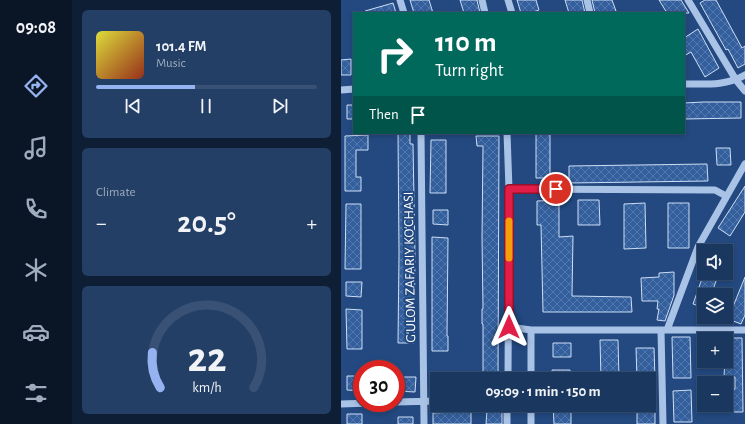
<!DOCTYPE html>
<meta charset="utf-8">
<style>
:root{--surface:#1a3760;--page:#233f66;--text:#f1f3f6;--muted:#9facbd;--line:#385175;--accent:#95b2f1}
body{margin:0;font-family:"Alegreya Sans",sans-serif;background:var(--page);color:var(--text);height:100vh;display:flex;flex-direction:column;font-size:15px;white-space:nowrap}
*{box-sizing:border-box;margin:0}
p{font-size:13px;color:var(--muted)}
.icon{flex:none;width:22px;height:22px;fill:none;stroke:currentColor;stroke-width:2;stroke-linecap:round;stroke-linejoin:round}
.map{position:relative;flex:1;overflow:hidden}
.drawer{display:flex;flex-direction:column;gap:10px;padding:10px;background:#0e1e35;width:269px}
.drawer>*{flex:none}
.hud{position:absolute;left:12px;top:12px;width:332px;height:122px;border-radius:0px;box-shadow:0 2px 6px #0003,0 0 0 1px var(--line);background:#00695c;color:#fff;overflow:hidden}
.buttons{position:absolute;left:356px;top:244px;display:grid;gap:8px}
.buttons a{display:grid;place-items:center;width:36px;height:36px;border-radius:0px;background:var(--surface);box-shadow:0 2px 6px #0003,0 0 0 1px var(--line);font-size:20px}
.speed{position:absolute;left:12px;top:360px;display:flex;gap:8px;font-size:20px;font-weight:700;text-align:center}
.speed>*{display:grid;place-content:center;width:52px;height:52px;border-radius:50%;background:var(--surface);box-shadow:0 2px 6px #0003,0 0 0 1px var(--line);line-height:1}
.speed .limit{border:6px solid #d22;background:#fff;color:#111}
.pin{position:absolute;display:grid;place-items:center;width:34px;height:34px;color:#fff;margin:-17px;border:2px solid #fff;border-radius:50%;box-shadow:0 1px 4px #0007}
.me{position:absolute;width:44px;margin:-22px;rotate:0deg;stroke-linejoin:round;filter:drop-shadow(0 0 3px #0008)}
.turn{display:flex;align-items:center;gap:14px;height:84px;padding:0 16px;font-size:18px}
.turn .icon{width:52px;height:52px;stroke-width:2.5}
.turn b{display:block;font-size:28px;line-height:34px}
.then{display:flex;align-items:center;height:38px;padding:0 16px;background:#0003;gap:8px;font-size:15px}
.big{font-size:30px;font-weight:700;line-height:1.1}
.drawer .widget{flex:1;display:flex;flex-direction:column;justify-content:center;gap:6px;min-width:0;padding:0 14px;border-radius:6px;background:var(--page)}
.drawer .dial{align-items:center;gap:0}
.dial svg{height:104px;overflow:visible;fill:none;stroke:var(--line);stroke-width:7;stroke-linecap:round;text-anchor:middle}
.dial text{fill:var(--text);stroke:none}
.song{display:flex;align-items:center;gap:12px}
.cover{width:48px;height:48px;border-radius:6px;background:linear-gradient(135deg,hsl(60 70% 55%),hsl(10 70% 35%))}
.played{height:4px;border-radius:2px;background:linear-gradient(90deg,var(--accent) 45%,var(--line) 45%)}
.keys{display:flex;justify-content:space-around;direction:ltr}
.heat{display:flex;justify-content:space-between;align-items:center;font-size:22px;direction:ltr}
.trip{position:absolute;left:89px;top:372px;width:226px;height:40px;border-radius:0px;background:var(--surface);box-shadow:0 2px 6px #0003,0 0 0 1px var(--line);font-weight:700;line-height:40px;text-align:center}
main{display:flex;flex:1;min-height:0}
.dock{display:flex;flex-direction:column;width:72px;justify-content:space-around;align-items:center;background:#0a1626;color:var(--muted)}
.dock .icon{width:28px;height:28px}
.dock .active{color:var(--accent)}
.dock b{font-size:18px;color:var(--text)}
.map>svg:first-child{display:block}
.building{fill:url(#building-cross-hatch);stroke:#cddef5}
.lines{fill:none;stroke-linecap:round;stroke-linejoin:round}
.minor{stroke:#a9c3e7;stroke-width:7}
.route-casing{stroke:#92132f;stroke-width:10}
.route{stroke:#e11d48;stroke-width:7}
.slow{stroke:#f59e0b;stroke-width:7}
.labels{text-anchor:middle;stroke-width:4;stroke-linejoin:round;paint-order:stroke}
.street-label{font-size:14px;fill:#fff;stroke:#234980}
</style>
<main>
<nav class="dock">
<b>09:08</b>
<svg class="icon active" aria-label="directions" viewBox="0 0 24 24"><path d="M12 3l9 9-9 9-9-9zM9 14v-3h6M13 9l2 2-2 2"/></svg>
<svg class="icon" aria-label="music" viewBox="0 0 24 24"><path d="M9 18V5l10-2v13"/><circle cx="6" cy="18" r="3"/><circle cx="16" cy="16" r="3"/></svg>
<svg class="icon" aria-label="phone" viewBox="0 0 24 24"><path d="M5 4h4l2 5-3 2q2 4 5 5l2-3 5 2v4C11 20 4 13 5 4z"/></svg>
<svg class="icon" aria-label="climate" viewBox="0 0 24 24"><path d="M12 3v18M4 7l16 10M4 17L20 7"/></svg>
<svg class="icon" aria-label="car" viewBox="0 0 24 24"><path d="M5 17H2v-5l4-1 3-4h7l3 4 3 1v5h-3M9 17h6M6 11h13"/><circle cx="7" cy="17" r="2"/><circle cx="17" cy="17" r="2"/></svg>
<svg class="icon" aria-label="filters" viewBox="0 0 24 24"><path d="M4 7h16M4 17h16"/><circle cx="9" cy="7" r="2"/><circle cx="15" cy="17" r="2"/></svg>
</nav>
<section class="drawer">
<div class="widget">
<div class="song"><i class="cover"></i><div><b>101.4 FM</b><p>Music</p></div></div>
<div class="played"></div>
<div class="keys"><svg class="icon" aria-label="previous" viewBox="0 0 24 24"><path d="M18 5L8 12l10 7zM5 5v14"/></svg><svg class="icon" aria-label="pause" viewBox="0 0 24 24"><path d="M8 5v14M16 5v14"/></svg><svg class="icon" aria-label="next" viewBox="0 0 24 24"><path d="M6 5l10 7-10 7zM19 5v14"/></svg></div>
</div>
<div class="widget"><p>Climate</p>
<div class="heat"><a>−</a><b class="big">20.5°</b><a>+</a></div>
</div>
<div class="widget dial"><svg viewBox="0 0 100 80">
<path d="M14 69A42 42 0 1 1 86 69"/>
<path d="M14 69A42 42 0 0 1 8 42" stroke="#95b2f1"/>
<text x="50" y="56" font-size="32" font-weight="700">22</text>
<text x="50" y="72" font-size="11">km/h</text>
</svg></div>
</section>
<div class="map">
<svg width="404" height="424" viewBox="0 0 404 424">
<defs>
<pattern id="building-cross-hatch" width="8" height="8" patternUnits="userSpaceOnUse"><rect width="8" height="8" fill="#335f9d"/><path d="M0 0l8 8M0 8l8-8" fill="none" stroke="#5277ac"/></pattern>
</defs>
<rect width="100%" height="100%" fill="#234980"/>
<path class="building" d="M69,0H88L92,13H73Z
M119,0H136L139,13H123Z
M176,0H195L198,10L189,13H180Z
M224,0H241L244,13H228Z
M251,0H271L275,11L268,13H254Z
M318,0H340L348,13H326Z
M364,0H375L401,48L404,46V64L397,68L387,49L385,50L359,3Z
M52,3L55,13H24V11Z
M357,29L378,68L364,77L350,52L343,56V38Z
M10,59V75H0V60Z
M362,102H400V118L343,119V103Z
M6,105H13V119H6Z
M57,133H69V144H72L74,256L73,343H57L58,254Z
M195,133H209V178H195Z
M27,135V150H15V177H20V191H4V136Z
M135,136H158L157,379H142V324H141V309H142L141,238L142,146H136Z
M90,140H105V193H89Z
M375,148H389L390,165H376Z
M366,164L367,181L228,183V166Z
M404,186V212L389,236L377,228Z
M218,200V237L232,236L231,296L290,297L291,312H202L200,225H196V201Z
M237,200H258L259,225H237Z
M304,203L305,248L283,249V204Z
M327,203H348V248H327Z
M5,204H20V269H4Z
M92,210H107V225L92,224Z
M91,237L107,238L106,336H107V351H91Z
M333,272V295L331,301L324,321L316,320L318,309H316L317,301H301L300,278L318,277V273Z
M363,273H378L370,295H363V308L352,304Z
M404,277V315L400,324L387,319Z
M5,282H21L20,297L5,296Z
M5,309L21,310V349H6Z
M331,337H349L350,378H332Z
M385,338H401L402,412H384L385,390L394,389V377H383Z
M259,340H277L278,379H260Z
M212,343H230V357H212Z
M295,348H313L314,379H296Z
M211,370H229V379H212Z
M6,376H21V391L6,390Z
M55,377H75L74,392L55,391Z
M350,390L351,422H333L332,391Z
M212,405H230V424H213Z
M296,405H314V424H296Z
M146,410H161V424H145Z
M115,412H130V424H92V413Z
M6,414H21V424H6Z
M57,417H72V424H57Z"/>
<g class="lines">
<path class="minor" d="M59,0L63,13
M141,0L144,13
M167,0L171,13
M246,0L249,13
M347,0L395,80L404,91
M343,84C365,84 385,86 404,75
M0,90L13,89
M80,133L83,424
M166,133L168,189L167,379
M168,189L374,190L385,196
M168,327L190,330H404
M320,330L322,424
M326,330L357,247L404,164
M190,379V330
M55,402L96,401
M0,404L29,403
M166,405V424
M190,405V424"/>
</g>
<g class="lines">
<defs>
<path id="route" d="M168,327V189H215"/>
</defs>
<use href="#route" class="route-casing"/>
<use href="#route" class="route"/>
<path class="slow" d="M168,221V258"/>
</g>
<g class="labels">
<g class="street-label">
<text transform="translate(68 267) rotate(-91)" y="5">G'ULOM ZAFARIY KO'CHASI</text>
</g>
</g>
</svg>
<div class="buttons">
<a><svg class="icon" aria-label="sound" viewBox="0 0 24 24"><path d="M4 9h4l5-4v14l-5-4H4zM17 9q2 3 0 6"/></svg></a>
<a><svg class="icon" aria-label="layers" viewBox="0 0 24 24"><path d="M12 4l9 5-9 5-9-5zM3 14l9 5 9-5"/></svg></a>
<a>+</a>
<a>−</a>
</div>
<div class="speed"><div class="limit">30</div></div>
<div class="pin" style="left:215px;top:189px;background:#d93025"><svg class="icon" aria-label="arrive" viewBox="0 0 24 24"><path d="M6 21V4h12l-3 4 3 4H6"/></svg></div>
<svg class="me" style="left:168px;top:327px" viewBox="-20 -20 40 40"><path d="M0-17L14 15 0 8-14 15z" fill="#e11d48" stroke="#fff" stroke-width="4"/></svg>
<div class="trip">09:09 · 1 min · 150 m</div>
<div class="hud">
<div class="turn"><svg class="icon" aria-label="right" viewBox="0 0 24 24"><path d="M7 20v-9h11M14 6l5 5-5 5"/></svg><div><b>110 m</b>Turn right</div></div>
<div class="then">Then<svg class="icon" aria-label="arrive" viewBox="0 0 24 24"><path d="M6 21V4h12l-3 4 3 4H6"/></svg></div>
</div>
</div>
</main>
